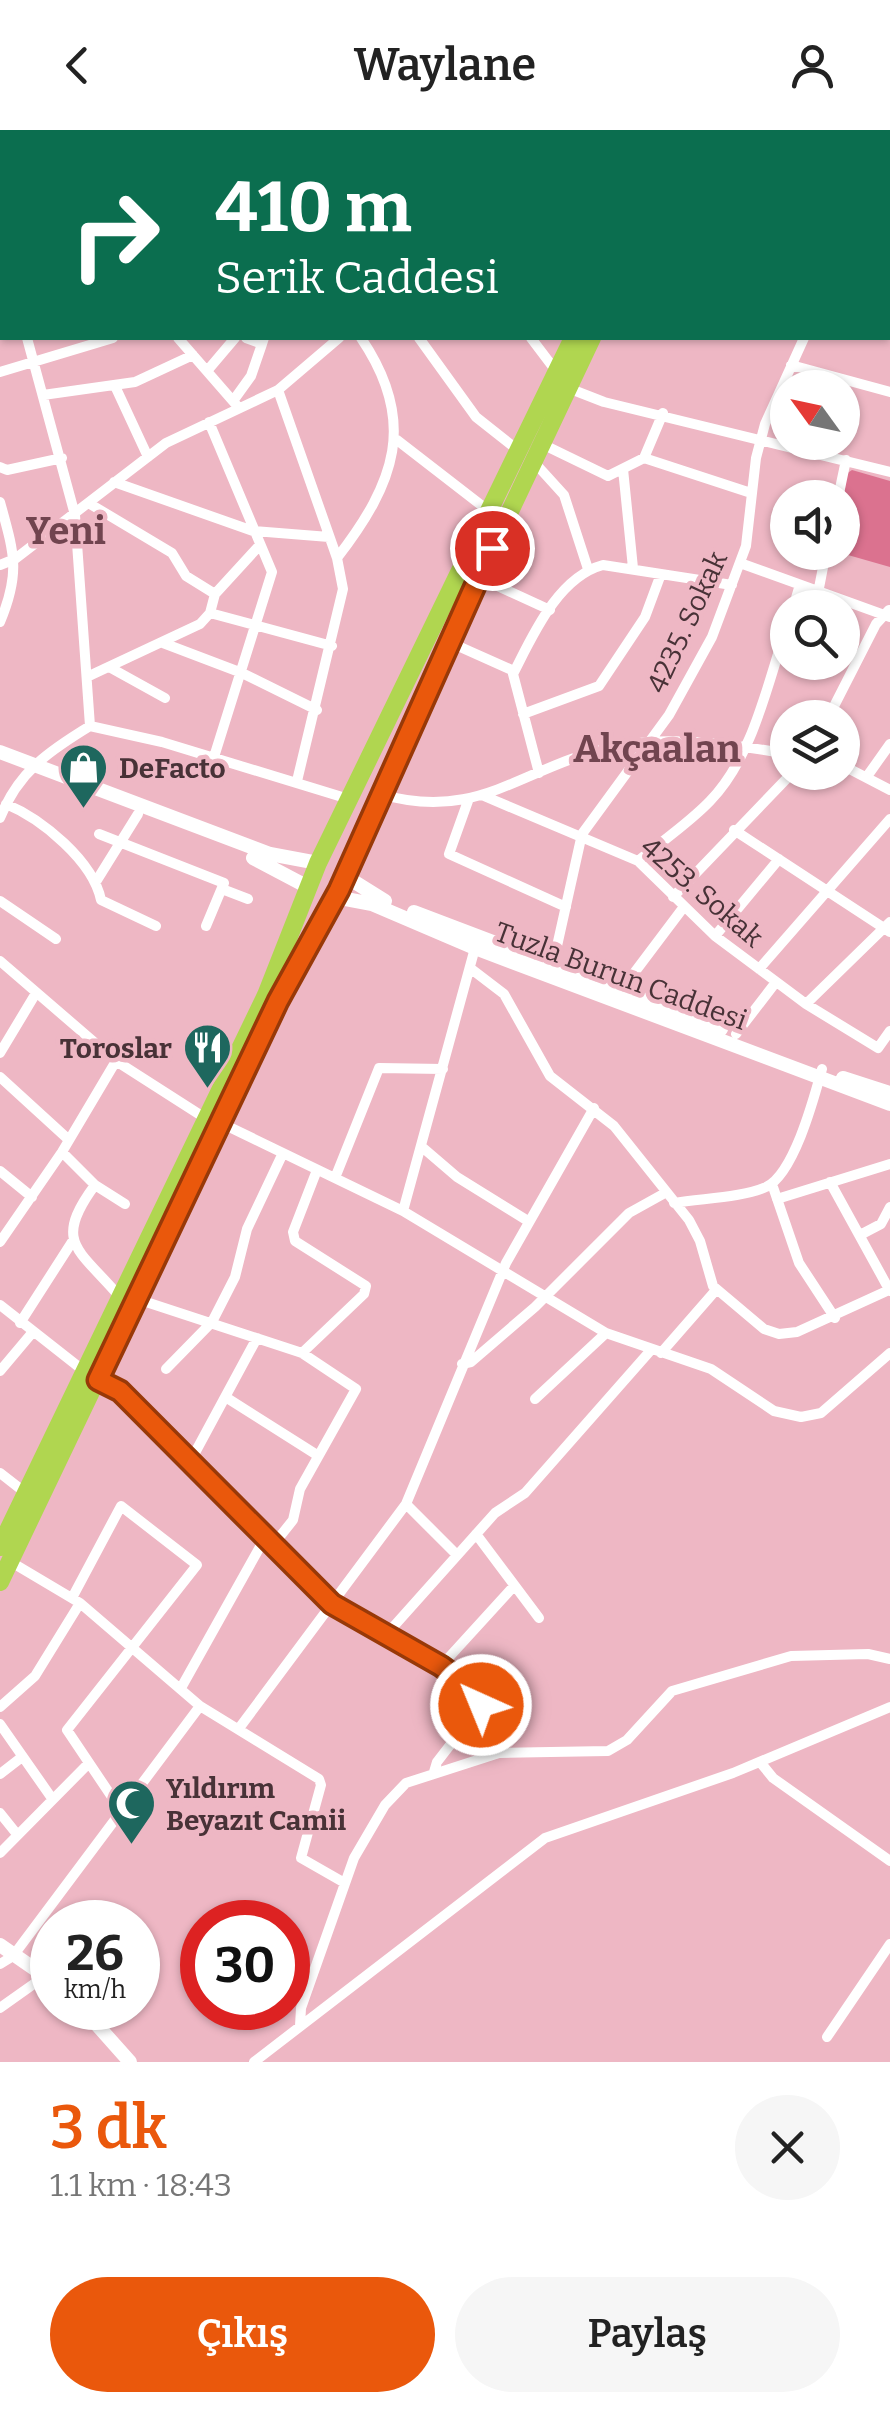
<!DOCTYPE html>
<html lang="tr">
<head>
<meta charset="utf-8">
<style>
	:root { --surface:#fff; --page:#f6f6f6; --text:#222; --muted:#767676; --accent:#ea580c }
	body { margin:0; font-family:Bitter,serif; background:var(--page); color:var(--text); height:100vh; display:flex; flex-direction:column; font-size:38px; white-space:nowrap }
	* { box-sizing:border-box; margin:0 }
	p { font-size:32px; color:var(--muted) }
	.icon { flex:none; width:55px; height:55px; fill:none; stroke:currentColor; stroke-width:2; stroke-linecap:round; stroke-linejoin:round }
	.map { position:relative; height:1932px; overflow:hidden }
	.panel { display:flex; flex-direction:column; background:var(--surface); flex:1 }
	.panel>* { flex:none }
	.guide { position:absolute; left:0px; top:0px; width:890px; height:210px; box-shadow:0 2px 8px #0004; background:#0b6e4f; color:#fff; overflow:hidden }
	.needle { width:65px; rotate:303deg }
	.controls { position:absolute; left:770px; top:240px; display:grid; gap:20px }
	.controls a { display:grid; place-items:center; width:90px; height:90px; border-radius:50%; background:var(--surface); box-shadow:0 2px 8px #0004; font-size:50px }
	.speed { position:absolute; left:30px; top:1770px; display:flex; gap:20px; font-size:50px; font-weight:700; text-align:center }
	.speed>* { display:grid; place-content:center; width:130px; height:130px; border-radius:50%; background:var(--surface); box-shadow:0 2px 8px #0004; line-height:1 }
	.speed small { font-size:25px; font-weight:400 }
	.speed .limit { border:15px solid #d22; background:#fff; color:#111 }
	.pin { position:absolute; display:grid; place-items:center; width:85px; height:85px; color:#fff; margin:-42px; border:5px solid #fff; border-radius:50%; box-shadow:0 2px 10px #0007 }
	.me { position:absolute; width:110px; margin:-55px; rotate:316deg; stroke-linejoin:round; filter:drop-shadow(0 0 8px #0008) }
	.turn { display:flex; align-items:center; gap:35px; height:210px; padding:0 50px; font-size:45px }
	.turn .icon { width:130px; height:130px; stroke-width:2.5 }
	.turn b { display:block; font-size:70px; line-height:85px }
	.round { display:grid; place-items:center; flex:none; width:105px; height:105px; border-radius:52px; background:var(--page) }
	.overview { display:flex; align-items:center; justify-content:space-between; height:170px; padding:0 50px }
	h1 { font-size:60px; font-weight:600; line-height:75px; color:var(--accent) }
	.cta { display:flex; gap:20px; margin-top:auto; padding:20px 50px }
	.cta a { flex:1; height:115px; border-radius:60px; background:var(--accent); color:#fff; font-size:40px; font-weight:600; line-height:115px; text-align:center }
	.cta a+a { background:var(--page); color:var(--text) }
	header { display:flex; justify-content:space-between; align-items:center; height:130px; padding:0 50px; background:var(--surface); font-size:45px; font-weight:600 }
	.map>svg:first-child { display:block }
</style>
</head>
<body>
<header><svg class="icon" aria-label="back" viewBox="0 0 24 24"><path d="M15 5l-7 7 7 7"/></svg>Waylane<svg class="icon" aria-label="person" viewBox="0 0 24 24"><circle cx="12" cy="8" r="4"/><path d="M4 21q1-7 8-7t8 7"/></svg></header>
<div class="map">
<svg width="890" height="1932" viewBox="0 0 890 1932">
	<rect width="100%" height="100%" fill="#eeb7c4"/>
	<!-- green -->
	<path fill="#db728f" d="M852 340 890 351V437L841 423 846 344Z"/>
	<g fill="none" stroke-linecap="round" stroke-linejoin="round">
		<!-- street -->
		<path stroke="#fff" stroke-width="10" d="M100 0 102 2
			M145 0 146 2
			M543 0 546 2
			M634 0 637 2
			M60 2 67 0
			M153 2 155 0
			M427 2 430 0
			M521 2 523 0
			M801 2 802 0
			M874 2 875 0
			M0 103 2 102
			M0 114 2 123
			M178 208 239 278
			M246 208 262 214 264 208
			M419 208 476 287 519 321
			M531 208 556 241
			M791 235 890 262
			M207 241 235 208
			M0 242 113 208
			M115 256 148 327
			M568 258 604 272 890 342
			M278 260 337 428 343 459 297 651
			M43 265 135 252 193 225
			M233 271 251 246 262 214
			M209 292 272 442 214 627
			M397 310 490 382
			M542 314 608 346 644 328 751 363
			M644 328 663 283
			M534 332 564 365 588 439
			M0 337 7 340 62 328
			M623 339 633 438
			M114 352 253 401 329 407
			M838 368 846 330
			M0 372C14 423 21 442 0 492
			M337 428C395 353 418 292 361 208
			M740 433 890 487
			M0 435 15 429 166 313 278 260 339 208
			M478 447 550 480
			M818 463 826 422
			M215 464 259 416
			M793 478 799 458
			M210 483 332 516
			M449 512 514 541
			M163 513 242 543 317 580
			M109 537 165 568
			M89 546 200 494 210 483 215 464 186 446 172 423 90 374
			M523 584 599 556 645 487 661 444
			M828 588 876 494 889 480
			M90 596 162 612 352 670
			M842 635 890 660
			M539 643 513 544C533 505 558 447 603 435L732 455
			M868 645 890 614
			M380 664C480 693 522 636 613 617 669 605 731 614 788 624
			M484 666 638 731 715 806 806 874 878 918 890 901
			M468 671 449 724 566 777
			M6 674C42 689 93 731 101 770L156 796
			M0 688C18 642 49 621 90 596L75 385 27 208
			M734 700 890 802
			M99 704 224 753 206 796
			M638 731C662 711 689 693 710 671 754 626 768 550 788 493
			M97 750 138 684
			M222 759 248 769
			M673 767 793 642
			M0 771 56 809
			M715 806 779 729
			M0 831 116 931 205 988
			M553 834 582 704 669 585 712 507 746 416 756 328 765 294 804 208
			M470 838 504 864 550 946 614 996 689 1090 700 1111 713 1156 764 1199 779 1204 797 1202 889 1160
			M759 839 890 689
			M622 859 683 778
			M806 874 890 792
			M736 904 776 852
			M0 923 36 863
			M0 947 69 1010
			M221 993 403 1081 606 1203 711 1239 774 1281 801 1287 821 1283 890 1223
			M422 1017 457 1047 528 1091
			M62 1022 95 1055 125 1074
			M0 1041 32 1067
			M335 1048 379 938 443 939
			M830 1052 890 1161
			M772 1054 799 1133 835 1188
			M95 1055C52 1113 79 1119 119 1166
			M777 1069 890 1034
			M674 1073C703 1068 740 1068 766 1057 794 1044 814 968 822 939
			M403 1081 475 818
			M860 1105 881 1094 890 1077
			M0 1112 62 1022 116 931
			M137 1169 302 1223 356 1259 300 1359 293 1390 274 1414
			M0 1175 84 1241
			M20 1193 72 1112
			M302 1223 364 1164 366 1156 295 1111 293 1102 317 1040
			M661 1223 716 1160
			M462 1234 471 1232 535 1177 629 1083 665 1063
			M166 1239 212 1192 235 1147 247 1099 283 1023
			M0 1241 32 1203
			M98 1250 120 1261 333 1474 441 1536 479 1564 481 1575 437 1632 434 1642
			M227 1268 317 1325
			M535 1269 606 1203
			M190 1332 257 1208
			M0 1343 27 1364
			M406 1374 457 1425
			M476 1404 539 1488
			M11 1432 80 1473 200 1576 319 1649 321 1655 301 1728 343 1752
			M72 1468 121 1376 197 1435 67 1600 122 1682
			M386 1505 495 1383 525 1363 651 1220
			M441 1536 513 1457
			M181 1558 266 1406
			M0 1577 35 1546 80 1473
			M0 1594 51 1667
			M240 1597 406 1374 506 1133 594 978
			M760 1632 773 1648 890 1731
			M0 1644 22 1627
			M0 1683 16 1703
			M0 1723 88 1634
			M0 1834 13 1826 200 1576
			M0 1878 45 1846
			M300 1896 301 1878 354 1728 385 1675 406 1653 499 1623 608 1621 627 1610 672 1561 791 1526 868 1524 890 1529
			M827 1907 890 1814
			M254 1932 545 1708 733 1643 890 1577"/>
		<!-- secondary -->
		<path stroke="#fff" stroke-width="14" d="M888 69 890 70
			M0 622 270 724 318 733
			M253 728 308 757
			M345 746 385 771
			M335 767 372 774 475 818 890 974
			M414 782 721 899
			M843 948 890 963
			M0 1815 52 1851
			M82 1878 130 1932"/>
		<!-- highway -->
		<path stroke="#b0d650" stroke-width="18" d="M673 2 674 0
			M691 2 692 0
			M0 1417 266 865 318 733 573 208
			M0 1452 278 871 339 760 432 546 592 208"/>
	</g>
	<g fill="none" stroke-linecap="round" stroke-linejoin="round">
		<defs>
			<path id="route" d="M481 1575 479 1564 441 1536 332 1474 120 1261 98 1250 278 871 339 760 492 418"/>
		</defs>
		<!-- route casing -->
		<use href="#route" stroke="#983908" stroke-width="25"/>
		<!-- route -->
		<use href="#route" stroke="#ea580c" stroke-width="18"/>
	</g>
	<!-- icons -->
	<defs>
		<symbol id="shop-pin" viewBox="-11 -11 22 30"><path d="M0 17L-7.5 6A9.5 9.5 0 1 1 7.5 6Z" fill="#1e675e" stroke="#eeb7c4"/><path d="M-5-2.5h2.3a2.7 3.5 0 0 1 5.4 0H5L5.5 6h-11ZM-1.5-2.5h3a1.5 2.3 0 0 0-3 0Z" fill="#fff"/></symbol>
		<symbol id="restaurant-pin" viewBox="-11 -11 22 30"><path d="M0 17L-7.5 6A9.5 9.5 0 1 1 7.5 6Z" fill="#1e675e" stroke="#eeb7c4"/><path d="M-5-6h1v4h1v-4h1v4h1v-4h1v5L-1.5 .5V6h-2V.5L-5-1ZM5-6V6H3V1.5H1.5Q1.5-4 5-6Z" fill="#fff"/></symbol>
		<symbol id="mosque-pin" viewBox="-11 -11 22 30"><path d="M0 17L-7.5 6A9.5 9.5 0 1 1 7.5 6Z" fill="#1e675e" stroke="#eeb7c4"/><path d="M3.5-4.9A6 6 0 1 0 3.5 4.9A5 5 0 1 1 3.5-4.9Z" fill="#fff"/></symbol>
	</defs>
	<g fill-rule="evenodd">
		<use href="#shop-pin" x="56" y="610" width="55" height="75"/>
		<use href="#restaurant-pin" x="180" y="890" width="55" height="75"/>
		<use href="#mosque-pin" x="104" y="1646" width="55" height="75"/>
	</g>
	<g text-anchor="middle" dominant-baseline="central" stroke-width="9" stroke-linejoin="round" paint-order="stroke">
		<!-- street labels -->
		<g font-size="28" fill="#483237" stroke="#eeb7c4">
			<text transform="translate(687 492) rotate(-65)">4235. Sokak</text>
			<text transform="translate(702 762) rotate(41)">4253. Sokak</text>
			<text transform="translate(621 846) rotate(20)">Tuzla Burun Caddesi</text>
		</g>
		<!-- poi labels -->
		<g font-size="28" font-weight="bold" fill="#483237" stroke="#eeb7c4" text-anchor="start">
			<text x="119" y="638">DeFacto</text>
			<text x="172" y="918" text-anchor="end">Toroslar</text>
			<text x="166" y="1658">Yıldırım<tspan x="166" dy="32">Beyazıt Camii</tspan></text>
		</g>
		<!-- district labels -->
		<g font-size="38" font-weight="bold" fill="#71444f" stroke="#eeb7c4">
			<text x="66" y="401">Yeni</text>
			<text x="657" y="619">Akçaalan</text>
		</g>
	</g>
</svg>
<div class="controls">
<a><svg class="needle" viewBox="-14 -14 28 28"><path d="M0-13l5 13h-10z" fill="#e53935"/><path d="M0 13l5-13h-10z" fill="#767676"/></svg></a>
<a><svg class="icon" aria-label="sound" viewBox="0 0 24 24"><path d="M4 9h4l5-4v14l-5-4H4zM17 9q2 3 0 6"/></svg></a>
<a><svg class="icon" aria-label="search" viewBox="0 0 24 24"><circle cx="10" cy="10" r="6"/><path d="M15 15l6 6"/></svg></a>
<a><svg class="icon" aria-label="layers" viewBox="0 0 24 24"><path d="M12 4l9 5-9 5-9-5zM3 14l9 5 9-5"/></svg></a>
</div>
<div class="speed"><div>26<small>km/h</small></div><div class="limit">30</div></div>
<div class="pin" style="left:492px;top:418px;background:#d93025"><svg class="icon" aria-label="arrive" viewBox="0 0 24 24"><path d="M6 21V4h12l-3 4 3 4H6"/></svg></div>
<svg class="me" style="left:481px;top:1575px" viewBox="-20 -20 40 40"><circle r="17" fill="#ea580c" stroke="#fff" stroke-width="3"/><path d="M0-11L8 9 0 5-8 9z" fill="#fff"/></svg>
<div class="guide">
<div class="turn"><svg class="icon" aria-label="right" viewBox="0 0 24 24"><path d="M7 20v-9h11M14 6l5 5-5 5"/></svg><div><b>410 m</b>Serik Caddesi</div></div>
</div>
</div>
<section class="panel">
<div class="overview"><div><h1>3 dk</h1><p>1.1 km · 18:43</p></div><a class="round"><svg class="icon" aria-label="close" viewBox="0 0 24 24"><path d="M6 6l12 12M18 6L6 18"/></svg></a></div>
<div class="cta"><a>Çıkış</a><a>Paylaş</a></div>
</section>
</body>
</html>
